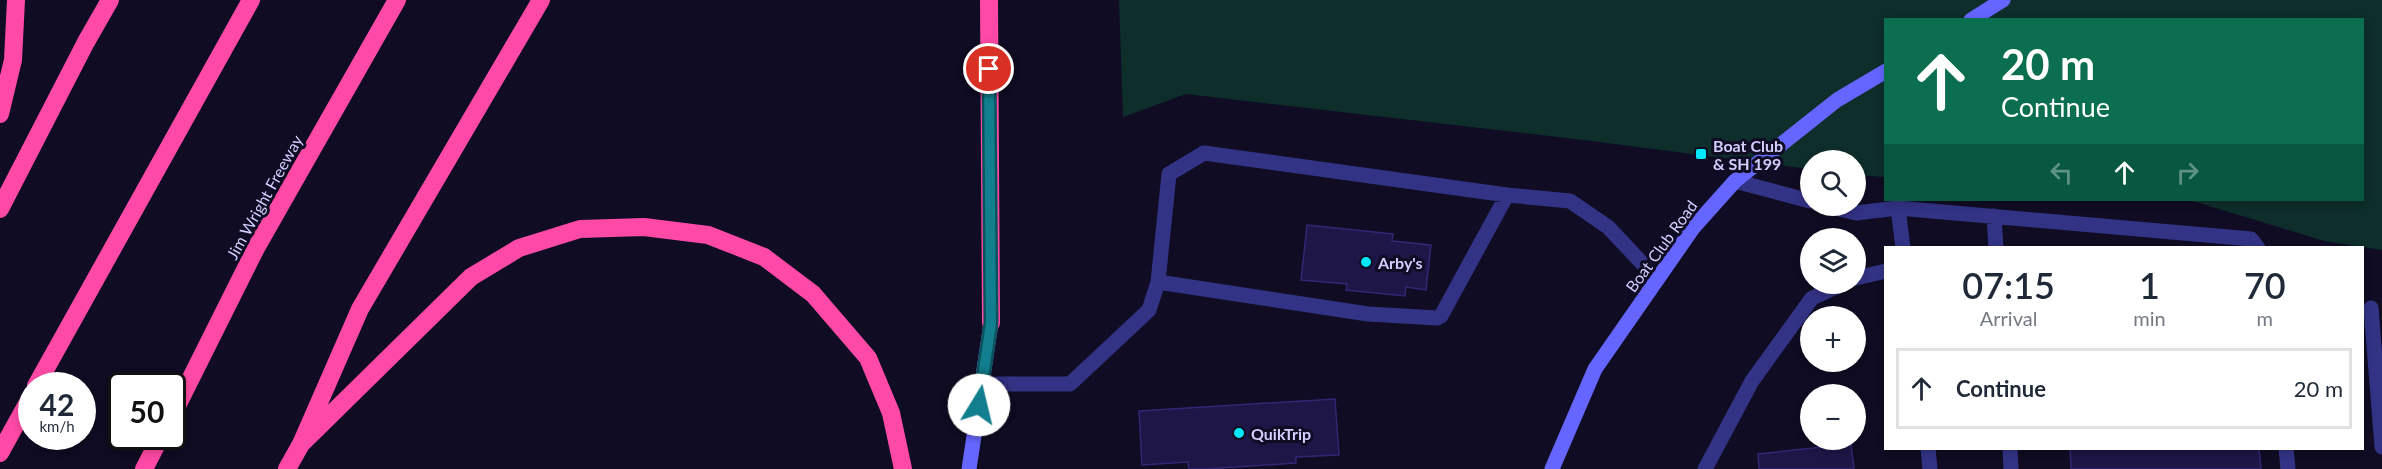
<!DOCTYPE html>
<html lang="en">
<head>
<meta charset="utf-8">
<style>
	:root { --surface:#fff; --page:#f6f6f7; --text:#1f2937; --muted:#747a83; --line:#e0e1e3 }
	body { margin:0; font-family:Lato,sans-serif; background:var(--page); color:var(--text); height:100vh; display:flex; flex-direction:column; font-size:22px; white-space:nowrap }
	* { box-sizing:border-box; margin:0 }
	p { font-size:20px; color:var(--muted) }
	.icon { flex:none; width:33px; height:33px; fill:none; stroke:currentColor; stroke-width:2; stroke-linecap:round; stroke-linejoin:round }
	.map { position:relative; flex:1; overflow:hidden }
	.details { position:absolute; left:1884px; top:246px; width:480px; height:204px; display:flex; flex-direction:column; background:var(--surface); border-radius:0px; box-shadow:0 3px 9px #0003 }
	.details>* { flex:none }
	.guide { position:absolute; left:1884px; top:18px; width:480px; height:183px; border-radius:0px; box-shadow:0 3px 9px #0003; background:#0b6e4f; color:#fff; overflow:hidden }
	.tools { position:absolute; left:1800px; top:150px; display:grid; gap:12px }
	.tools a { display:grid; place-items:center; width:66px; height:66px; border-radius:50%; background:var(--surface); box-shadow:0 3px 9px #0003; font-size:30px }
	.speed { position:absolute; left:18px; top:372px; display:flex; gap:12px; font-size:30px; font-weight:700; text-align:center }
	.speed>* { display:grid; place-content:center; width:78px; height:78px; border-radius:50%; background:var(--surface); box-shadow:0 3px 9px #0003; line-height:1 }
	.speed small { font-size:15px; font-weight:400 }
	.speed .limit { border:3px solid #111; border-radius:9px; background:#fff; color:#111 }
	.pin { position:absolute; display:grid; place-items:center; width:51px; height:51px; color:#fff; margin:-26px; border:3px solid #fff; border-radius:50%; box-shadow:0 2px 6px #0007 }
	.me { position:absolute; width:66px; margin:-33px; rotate:9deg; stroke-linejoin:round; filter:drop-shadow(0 0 4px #0008) }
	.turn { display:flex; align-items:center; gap:21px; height:126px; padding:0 18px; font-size:27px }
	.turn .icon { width:78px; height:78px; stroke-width:2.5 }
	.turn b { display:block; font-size:42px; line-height:51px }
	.lanes { display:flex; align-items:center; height:57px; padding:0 18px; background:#0003; justify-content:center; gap:30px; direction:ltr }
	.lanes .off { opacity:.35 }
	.eta { display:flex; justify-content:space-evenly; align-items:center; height:102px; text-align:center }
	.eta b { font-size:36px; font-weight:600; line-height:42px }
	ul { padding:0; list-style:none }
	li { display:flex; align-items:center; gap:18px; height:81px; margin:0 12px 9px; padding:0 6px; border:3px solid var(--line); border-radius:0px }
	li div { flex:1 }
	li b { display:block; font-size:22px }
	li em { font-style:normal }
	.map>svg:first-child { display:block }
</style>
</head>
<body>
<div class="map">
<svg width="2382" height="469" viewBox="0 0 2382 469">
	<rect width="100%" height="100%" fill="#0f0c23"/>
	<!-- green -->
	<path fill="#0e2e2b" d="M1119 0H2382V250L2324 241 2190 200H2362V20H1886L1885 177 1856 175V160H1810V169L1576 139 1186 94 1123 117Z"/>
	<!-- building -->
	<path fill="#1e1646" stroke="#332674" stroke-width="1.5" d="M1307 225 1393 234 1392 241 1431 245 1426 290 1406 287 1405 296 1346 290 1347 284 1301 280Z
		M1335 399 1339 455 1296 457V463L1207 469H1189L1188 462 1142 465 1139 411Z
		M1851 444 1854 469H1759L1758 454Z
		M2070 448H2259L2261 469H2071Z"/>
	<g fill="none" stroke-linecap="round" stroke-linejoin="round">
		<!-- lane -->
		<path stroke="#333386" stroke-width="15" d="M1735 181 1810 201
			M1827 206 1856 213 1898 208 1903 248
			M1898 208 2251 239 2258 248
			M1994 216 1996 248
			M1856 278 1886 271
			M1158 282 1368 314 1437 318 1441 316 1507 195
			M2371 308 2382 447
			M982 384H1070L1149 310 1158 282 1169 174 1204 153 1507 195 1570 201 1608 227 1657 279
			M1928 448 1930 469
			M2010 448 2011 469
			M2286 448 2288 469
			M1705 469 1752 381 1812 298 1843 284"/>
		<!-- secondary -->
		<path stroke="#6566ff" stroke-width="15" d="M1971 20 2003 0
			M969 469 991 323
			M1552 469 1595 369 1693 228 1735 181 1837 100 1886 71"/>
		<!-- highway -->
		<path stroke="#ff49a6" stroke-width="18" d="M989 0 991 323
			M0 114 13 60 16 0
			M0 209 86 42 110 0
			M36 386 251 0
			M172 416 256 248 397 0
			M301 444 471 277 519 248 580 229 644 227 708 235 764 257 813 294 868 358 891 413 903 469
			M0 453 32 395
			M144 469 161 436
			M287 469 301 444 360 309 541 0"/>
	</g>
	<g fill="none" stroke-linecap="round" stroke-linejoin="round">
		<defs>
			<path id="route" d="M979 405 991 323 989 69"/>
		</defs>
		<!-- route casing -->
		<use href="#route" stroke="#0b535c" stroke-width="15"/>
		<!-- route -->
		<use href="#route" stroke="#117f8e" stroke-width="10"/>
	</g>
	<!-- markers -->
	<g fill="#00e8f9" stroke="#0f0c23" stroke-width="2">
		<rect x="1695" y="148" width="12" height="12" rx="3"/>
		<circle cx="1366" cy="262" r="6"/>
		<circle cx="1239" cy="433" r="6"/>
	</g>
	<g text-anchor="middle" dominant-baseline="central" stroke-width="6" stroke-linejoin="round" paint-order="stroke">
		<!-- poi labels -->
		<g font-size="16" font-weight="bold" fill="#d2ceff" stroke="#0f0c23" text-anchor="start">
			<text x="1713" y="145">Boat Club<tspan x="1713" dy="18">&amp; SH 199</tspan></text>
			<text x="1378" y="262">Arby's</text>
			<text x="1251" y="433">QuikTrip</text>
		</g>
		<!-- street labels -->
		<g font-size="16" fill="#d2ceff" stroke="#0f0c23">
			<text transform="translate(264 197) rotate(-61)">Jim Wright Freeway</text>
			<text transform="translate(1661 246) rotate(-54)">Boat Club Road</text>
		</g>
	</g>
</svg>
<div class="tools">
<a><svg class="icon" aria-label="search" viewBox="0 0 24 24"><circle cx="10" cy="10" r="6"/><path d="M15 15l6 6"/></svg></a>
<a><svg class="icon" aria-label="layers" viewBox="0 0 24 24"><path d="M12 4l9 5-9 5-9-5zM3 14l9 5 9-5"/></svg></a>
<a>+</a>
<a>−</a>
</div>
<div class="speed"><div>42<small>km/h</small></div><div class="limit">50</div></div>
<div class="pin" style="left:989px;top:69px;background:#d93025"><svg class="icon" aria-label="arrive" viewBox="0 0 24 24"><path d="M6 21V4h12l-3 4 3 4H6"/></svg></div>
<svg class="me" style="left:979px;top:405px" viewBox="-20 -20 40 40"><circle r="19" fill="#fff"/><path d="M0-13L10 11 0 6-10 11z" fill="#117f8e"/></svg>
<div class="guide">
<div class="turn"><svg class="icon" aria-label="ahead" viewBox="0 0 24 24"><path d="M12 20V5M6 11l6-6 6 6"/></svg><div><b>20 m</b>Continue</div></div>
<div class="lanes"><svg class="icon off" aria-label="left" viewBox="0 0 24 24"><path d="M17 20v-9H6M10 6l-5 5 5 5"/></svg><svg class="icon" aria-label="ahead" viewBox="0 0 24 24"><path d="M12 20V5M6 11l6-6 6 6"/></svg><svg class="icon off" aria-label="right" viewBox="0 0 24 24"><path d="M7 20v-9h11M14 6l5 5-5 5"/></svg></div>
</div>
<section class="details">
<div class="eta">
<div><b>07:15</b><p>Arrival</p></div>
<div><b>1</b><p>min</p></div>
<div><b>70</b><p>m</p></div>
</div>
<ul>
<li><svg class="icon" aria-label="ahead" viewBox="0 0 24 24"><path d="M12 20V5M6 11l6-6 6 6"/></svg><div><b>Continue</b></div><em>20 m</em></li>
</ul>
</section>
</div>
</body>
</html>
